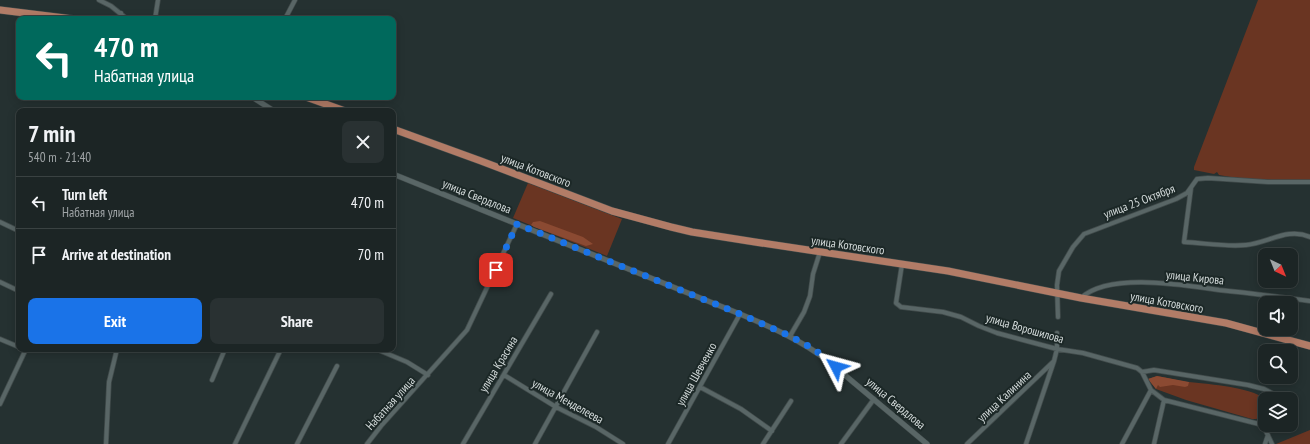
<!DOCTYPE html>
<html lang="en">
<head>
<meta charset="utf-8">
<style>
	:root { --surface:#1c2525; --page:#293132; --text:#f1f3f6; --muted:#a0a5a7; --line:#3a4242; --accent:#1a73e8 }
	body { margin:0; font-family:"PT Sans Narrow",sans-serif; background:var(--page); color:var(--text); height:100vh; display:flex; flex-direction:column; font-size:15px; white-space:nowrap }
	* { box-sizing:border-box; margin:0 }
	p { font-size:13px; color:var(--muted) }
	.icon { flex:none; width:22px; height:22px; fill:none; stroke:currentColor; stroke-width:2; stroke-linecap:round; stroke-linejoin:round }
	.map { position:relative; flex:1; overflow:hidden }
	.drawer { position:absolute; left:16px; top:108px; width:380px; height:244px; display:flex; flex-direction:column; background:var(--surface); border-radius:8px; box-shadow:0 2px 10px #0003,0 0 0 1px var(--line) }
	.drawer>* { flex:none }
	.guide { position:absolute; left:16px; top:16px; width:380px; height:84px; border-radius:8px; box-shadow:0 2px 10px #0003,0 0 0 1px var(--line); background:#00695c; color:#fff; overflow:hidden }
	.needle { width:26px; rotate:137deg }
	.buttons { position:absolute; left:1258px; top:248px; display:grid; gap:8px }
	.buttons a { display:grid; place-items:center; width:40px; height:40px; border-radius:8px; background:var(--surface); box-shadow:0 2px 10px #0003,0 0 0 1px var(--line); font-size:20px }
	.pin { position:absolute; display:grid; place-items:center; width:34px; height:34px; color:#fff; margin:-17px; border-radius:8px; box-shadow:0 2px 6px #0006 }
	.me { position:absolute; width:44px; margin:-22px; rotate:309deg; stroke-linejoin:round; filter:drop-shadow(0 0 3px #0008) }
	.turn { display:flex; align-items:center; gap:14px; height:84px; padding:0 12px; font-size:18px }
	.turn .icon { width:52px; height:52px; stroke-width:2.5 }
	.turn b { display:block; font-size:28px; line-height:34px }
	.round { display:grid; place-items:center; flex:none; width:42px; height:42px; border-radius:8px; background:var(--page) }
	.summary { display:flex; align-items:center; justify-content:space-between; height:68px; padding:0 12px }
	h1 { font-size:24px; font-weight:600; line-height:30px }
	.primary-button { display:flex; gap:8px; margin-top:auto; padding:8px 12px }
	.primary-button a { flex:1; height:46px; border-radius:8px; background:var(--accent); color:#fff; font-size:16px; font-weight:600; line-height:46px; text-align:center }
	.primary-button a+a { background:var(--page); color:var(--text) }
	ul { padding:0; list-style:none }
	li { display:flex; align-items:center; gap:12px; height:52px; padding:0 12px; border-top:1px solid var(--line) }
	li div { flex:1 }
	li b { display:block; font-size:15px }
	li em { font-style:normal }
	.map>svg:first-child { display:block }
</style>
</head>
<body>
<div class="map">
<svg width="1310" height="444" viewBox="0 0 1310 444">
	<rect width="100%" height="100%" fill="#253131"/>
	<!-- green -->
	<path fill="#6a3522" d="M1258 0H1310V180C1279 180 1249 181 1219 175L1217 172 1214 174 1194 170V167Z
		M528 183 622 219 607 256 513 218Z
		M1157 376 1187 382H1189C1215 385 1244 386 1267 399H1265V415C1261 419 1257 419 1252 419L1186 400 1156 389 1148 379Z
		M1310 430V444H1276Z"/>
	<!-- forest -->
	<path fill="#8b4a32" d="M540 221 583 237 593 244 586 246 534 227 531 225 533 222Z
		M1157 376 1189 382 1188 386 1185 387 1173 385 1160 387 1158 385 1156 389 1148 379Z"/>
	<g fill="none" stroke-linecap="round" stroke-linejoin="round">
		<defs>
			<path id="minor" d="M99 0 111 6 127 19
				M119 19 121 13
				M155 19 158 0
				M285 19 295 0
				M1191 188 1184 242C1204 243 1226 247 1246 245 1268 243 1288 227 1310 237
				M0 222 19 231
				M902 264 896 303 901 307 943 312 961 317 979 326 997 333 1057 349 1083 353 1137 368 1142 372 1151 390 1164 400 1263 425 1265 418
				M0 282 19 291
				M1081 298C1109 272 1183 285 1219 290 1249 293 1280 297 1310 301
				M1058 317 1057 285 1059 271 1073 247 1084 234 1176 199 1187 193 1197 179 1208 178 1268 182H1310
				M790 336 804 312 810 296 813 274 820 252
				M0 339 19 347
				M376 349 407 362 428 375
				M1142 372 1154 370 1248 385 1264 389 1281 398 1280 399
				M504 375 556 407 596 427 623 444
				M212 380 225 349
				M700 387 741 409 772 431
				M0 404 26 349
				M1263 425 1272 444
				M106 444 109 382 117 349
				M235 444 281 349
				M297 444 337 366
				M367 444 381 426 467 330 517 224
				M463 444 551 294
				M535 444 597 332
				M668 444 740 314
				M763 444 791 401
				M841 444 874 399
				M967 444 1054 361
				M1026 444 1054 361 1057 349V333
				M1122 444 1151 390
				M1154 444 1164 400
				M1265 444 1268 435"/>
			<path id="tertiary" d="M252 97 274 111
				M393 174 740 314C771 327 801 340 828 361L927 444"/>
			<path id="trunk" d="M0 10 73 19
				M306 97 345 111
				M393 129 481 161 612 211 671 227 692 232 755 242 948 271 1081 298 1226 323 1310 346"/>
		</defs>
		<!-- minor casing -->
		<use href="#minor" stroke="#424c4c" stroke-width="5.5"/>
		<!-- tertiary casing -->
		<use href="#tertiary" stroke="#424c4c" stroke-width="6"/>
		<!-- trunk casing -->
		<use href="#trunk" stroke="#424c4c" stroke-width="8"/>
		<!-- minor -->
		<use href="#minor" stroke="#596666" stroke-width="4"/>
		<!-- tertiary -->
		<use href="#tertiary" stroke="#596666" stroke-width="5"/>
		<!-- trunk -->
		<use href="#trunk" stroke="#b27c67" stroke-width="7"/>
	</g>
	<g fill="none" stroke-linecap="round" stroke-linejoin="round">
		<!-- route -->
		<path stroke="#1a73e8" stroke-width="7" stroke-dasharray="0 12.6" d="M496 270 517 224 740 314 790 336 814 349 836 367"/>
	</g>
	<g text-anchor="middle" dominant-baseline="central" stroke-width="4" stroke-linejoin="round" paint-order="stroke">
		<!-- street labels -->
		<g font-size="12" fill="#d5dcdc" stroke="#1c2827">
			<text transform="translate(536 170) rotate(21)">улица Котовского</text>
			<text transform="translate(477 196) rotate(22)">улица Свердлова</text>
			<text transform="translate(1139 201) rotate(-21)">улица 25 Октября</text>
			<text transform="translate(848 245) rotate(8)">улица Котовского</text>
			<text transform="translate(1195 277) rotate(6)">улица Кирова</text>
			<text transform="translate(1167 302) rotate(10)">улица Котовского</text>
			<text transform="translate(1025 328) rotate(16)">улица Ворошилова</text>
			<text transform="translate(498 364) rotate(-59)">улица Красина</text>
			<text transform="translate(696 374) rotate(-61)">улица Шевченко</text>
			<text transform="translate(1004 396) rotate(-43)">улица Калинина</text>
			<text transform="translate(568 401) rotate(29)">улица Менделеева</text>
			<text transform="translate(390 403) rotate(-48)">Набатная улица</text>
			<text transform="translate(896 403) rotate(40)">улица Свердлова</text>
		</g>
	</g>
</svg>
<div class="buttons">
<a><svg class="needle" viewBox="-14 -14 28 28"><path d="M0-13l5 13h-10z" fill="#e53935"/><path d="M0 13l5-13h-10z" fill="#a0a5a7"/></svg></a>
<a><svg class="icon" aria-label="sound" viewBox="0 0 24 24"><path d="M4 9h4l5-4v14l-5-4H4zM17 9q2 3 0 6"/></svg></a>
<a><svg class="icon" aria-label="search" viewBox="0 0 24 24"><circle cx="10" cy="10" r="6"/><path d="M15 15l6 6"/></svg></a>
<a><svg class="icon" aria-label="layers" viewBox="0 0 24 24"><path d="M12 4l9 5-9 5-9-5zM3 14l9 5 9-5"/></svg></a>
</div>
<div class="pin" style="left:496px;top:270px;background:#d93025"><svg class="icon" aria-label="arrive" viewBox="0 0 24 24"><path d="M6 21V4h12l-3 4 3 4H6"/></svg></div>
<svg class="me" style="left:836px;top:367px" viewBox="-20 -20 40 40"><path d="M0-17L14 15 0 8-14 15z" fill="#1a73e8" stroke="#fff" stroke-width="4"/></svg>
<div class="guide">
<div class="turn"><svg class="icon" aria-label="left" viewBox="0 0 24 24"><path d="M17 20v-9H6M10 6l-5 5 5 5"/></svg><div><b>470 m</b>Набатная улица</div></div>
</div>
<section class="drawer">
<div class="summary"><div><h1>7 min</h1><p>540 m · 21:40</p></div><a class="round"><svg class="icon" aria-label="close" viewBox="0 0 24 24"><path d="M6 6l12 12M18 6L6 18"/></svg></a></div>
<ul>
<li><svg class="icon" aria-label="left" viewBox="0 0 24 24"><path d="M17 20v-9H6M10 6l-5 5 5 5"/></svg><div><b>Turn left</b><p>Набатная улица</p></div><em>470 m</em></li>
<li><svg class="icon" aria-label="arrive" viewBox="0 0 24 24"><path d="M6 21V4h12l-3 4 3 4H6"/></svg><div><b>Arrive at destination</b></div><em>70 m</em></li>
</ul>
<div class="primary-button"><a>Exit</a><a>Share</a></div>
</section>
</div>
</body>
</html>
